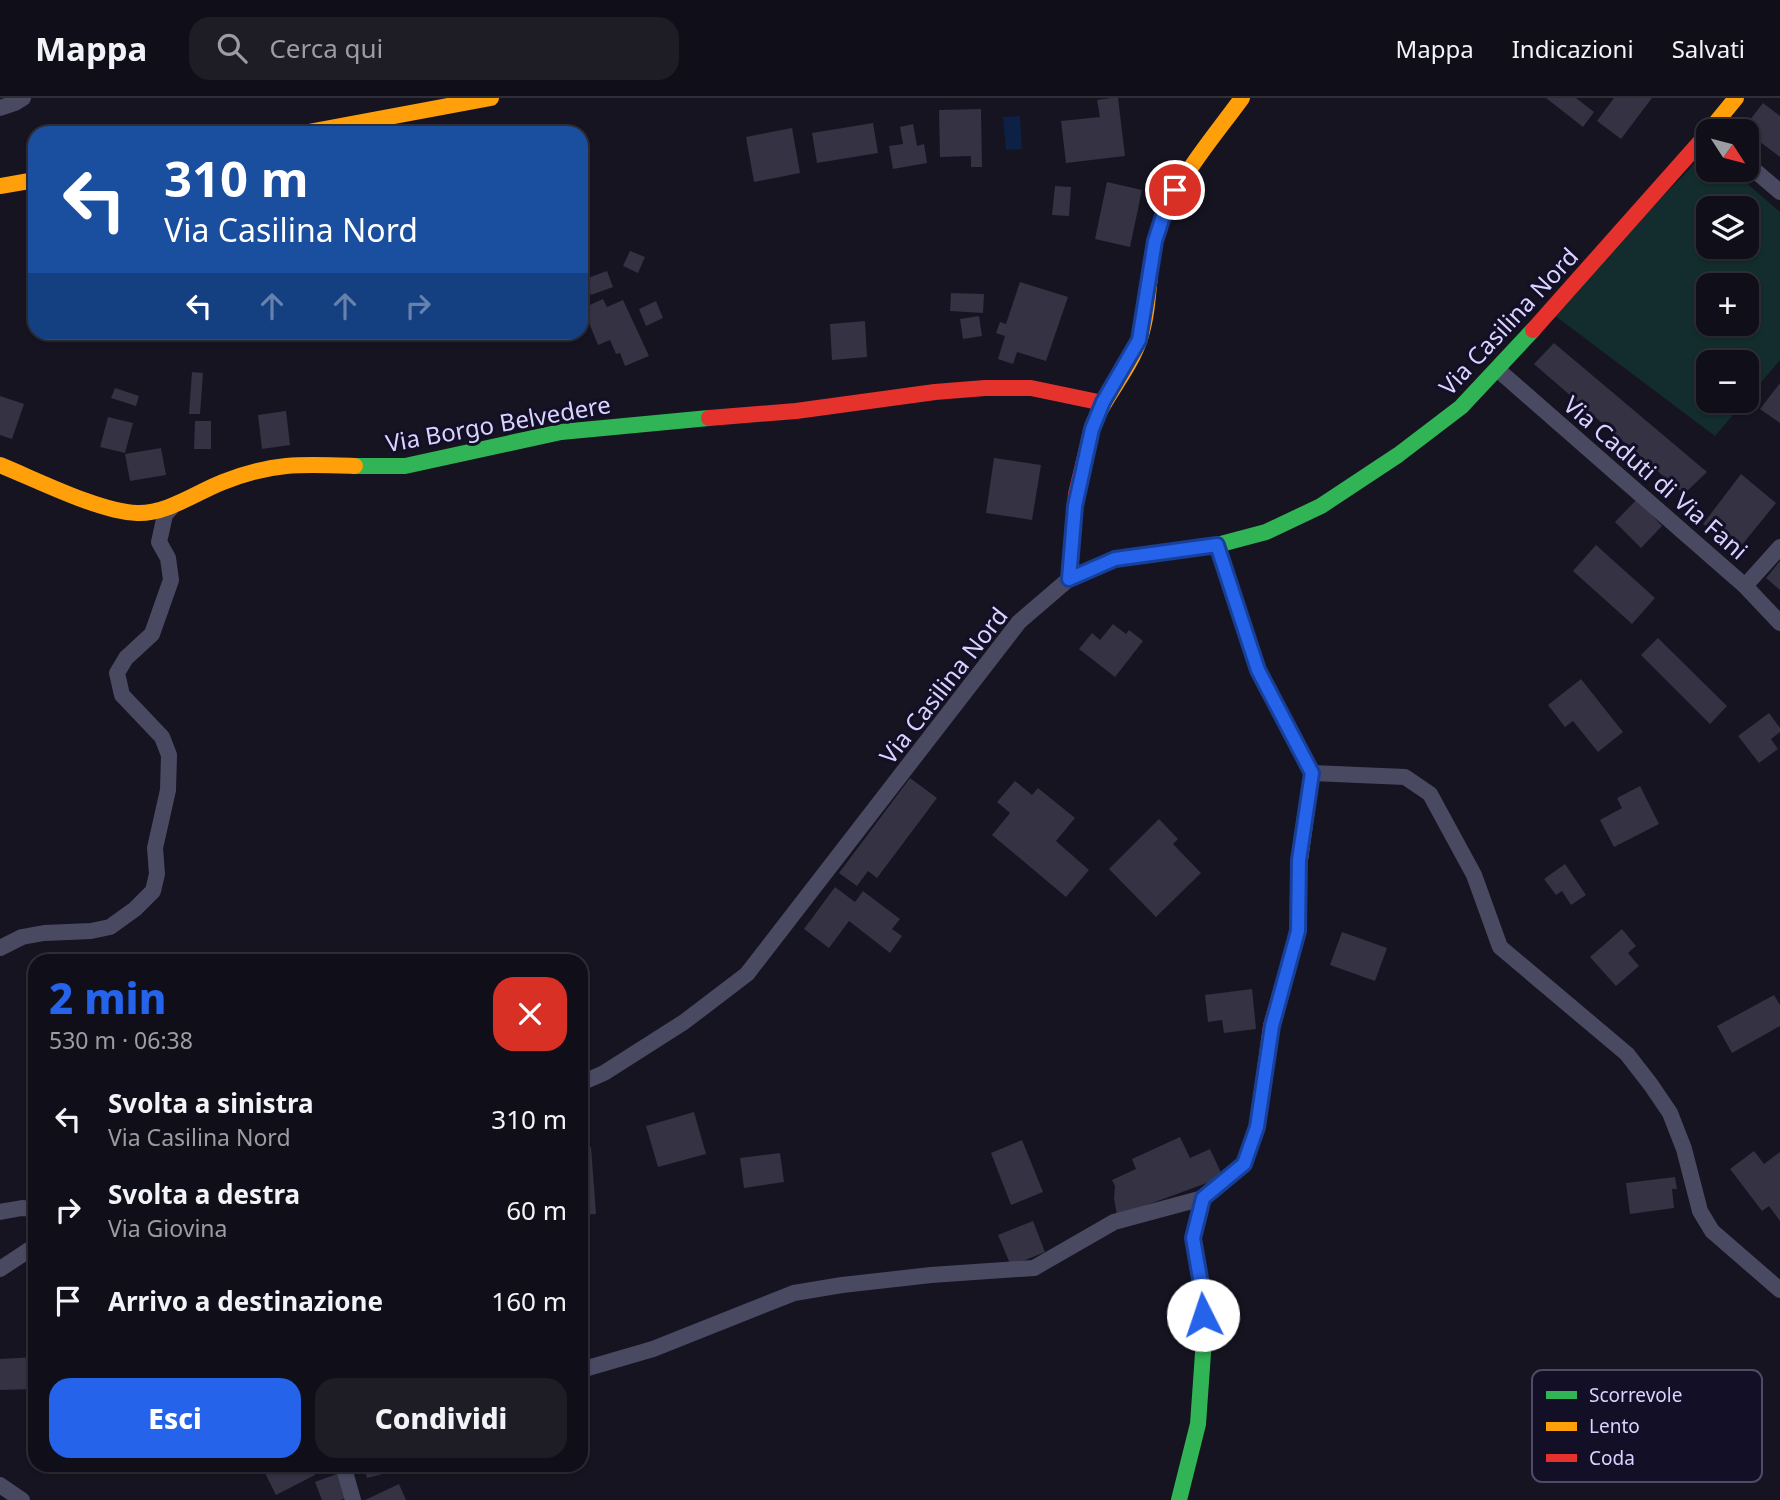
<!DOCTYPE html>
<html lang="it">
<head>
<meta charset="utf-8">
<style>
	:root { --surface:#100f19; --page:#1e1d26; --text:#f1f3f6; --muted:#9c9ca2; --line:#302f38; --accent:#2563eb }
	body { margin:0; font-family:"Noto Sans",sans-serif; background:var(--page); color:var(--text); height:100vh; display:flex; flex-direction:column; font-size:26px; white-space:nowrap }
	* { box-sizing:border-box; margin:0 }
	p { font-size:23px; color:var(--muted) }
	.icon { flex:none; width:38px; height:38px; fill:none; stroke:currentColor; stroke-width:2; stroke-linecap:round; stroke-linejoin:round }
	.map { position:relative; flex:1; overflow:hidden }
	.details { position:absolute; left:28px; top:856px; width:560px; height:518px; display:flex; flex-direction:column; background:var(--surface); border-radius:21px; box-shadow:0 2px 5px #0004,0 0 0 2px var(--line) }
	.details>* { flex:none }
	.guide { position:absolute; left:28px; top:28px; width:560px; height:214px; border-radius:21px; box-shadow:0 2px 5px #0004,0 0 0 2px var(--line); background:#1a4fa0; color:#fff; overflow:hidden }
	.needle { width:46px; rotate:126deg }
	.tools { position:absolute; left:1696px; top:21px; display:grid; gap:14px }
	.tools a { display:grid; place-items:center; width:63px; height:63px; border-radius:14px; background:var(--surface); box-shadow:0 2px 5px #0004,0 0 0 2px var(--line); font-size:35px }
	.pin { position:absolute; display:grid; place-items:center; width:60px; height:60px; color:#fff; margin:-30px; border:4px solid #fff; border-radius:50%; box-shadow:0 2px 7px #0007 }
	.me { position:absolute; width:77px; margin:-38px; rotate:356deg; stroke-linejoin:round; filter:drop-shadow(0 0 5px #0008) }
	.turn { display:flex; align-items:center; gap:24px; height:147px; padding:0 21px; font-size:32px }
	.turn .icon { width:91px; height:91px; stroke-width:2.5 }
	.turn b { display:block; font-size:49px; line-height:60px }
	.lanes { display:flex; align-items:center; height:66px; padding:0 21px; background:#0003; justify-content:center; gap:35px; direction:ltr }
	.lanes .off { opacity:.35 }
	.round { display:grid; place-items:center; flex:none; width:74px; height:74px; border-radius:21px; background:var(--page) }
	.overview { display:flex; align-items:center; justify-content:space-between; height:119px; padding:0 21px }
	h1 { font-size:42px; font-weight:800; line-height:52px; color:var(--accent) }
	.action { display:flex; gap:14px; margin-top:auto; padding:14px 21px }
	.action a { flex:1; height:80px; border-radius:21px; background:var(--accent); color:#fff; font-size:28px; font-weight:800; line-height:80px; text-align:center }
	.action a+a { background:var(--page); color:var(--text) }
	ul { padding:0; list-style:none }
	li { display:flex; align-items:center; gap:21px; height:91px; padding:0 21px }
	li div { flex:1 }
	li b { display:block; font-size:26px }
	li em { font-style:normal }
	header { display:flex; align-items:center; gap:42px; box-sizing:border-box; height:98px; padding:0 35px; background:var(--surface); border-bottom:2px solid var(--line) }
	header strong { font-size:33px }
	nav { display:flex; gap:38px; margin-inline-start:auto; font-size:24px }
	.search { width:490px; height:63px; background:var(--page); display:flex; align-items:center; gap:18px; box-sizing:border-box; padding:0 24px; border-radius:21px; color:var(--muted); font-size:26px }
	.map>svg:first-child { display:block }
</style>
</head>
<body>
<header>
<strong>Mappa</strong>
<div class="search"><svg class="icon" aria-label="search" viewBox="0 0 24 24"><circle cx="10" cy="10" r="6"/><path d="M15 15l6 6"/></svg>Cerca qui</div>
<nav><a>Mappa</a><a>Indicazioni</a><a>Salvati</a></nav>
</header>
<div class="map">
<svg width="1780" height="1402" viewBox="0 0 1780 1402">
	<rect width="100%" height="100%" fill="#161421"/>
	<!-- green -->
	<path fill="#132c2d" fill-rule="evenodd" d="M1708 52V72H1731L1780 114V262L1747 301 1746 264H1708V303H1745L1715 338 1550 214ZM1708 110H1746V149H1708ZM1708 187H1746V226H1708Z"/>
	<!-- water -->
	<path fill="#0d2144" d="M1020 18 1022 51 1006 52 1003 19Z"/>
	<!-- building -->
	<path fill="#343243" d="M1111 0H1118L1125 58 1066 65 1061 23 1100 19 1097 2Z
		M1546 0H1576L1594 14 1583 29Z
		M1614 0H1652L1621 41 1597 23Z
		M1763 5 1780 18V59L1743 31Z
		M981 11 982 69H971V58L940 59 939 12Z
		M873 25 878 55 817 65 812 35Z
		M913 26 917 48 924 46 927 65 893 71 889 48 903 46 900 29Z
		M792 30 800 75 754 84 746 39Z
		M1107 84 1142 92 1130 149 1095 141Z
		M1055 88 1071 89 1069 118 1052 117Z
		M630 153 645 159 638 175 623 168Z
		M607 173 613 189 591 197 585 181Z
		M1020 184 1068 199 1046 263 1017 254 1013 266 998 261 1005 238 996 235 1000 224 1006 226Z
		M951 195 984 196 983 215 950 213Z
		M603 201 607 209 623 202 649 258 625 268 620 255 616 256 610 242 598 247 583 210Z
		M656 203 663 220 646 228 639 211Z
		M979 218 982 238 963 241 960 221Z
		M865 223 867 259 832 262 830 226Z
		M1554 245 1707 374 1684 396 1534 266Z
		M192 274 203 275 200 316H189Z
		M1780 285V325L1760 311Z
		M115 290 139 298 136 308 111 300Z
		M0 298 24 306 12 341 0 337Z
		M286 313 290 347 262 351 258 317Z
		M108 319 133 325 125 355 100 349Z
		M195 323H211V351H194Z
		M161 350 166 377 130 383 125 356Z
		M994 360 1041 367 1032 422 986 415Z
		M1741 376 1776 405 1737 453 1703 426Z
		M1639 399 1655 414 1652 417 1662 428 1641 450 1615 424Z
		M1596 447 1655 500 1632 526 1573 473Z
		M1780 463V492L1766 480Z
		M1113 526 1126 536 1129 532 1143 543 1115 579 1079 551 1092 535 1100 542Z
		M1658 540 1727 608 1710 626 1641 557Z
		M1581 581 1623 634 1598 654 1573 623 1565 629 1548 607Z
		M1769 615 1780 630V634L1771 641 1778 651 1759 665 1738 638Z
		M910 680 937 700 877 780 868 773 857 788 839 775Z
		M1015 683 1032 697 1038 690 1075 720 1056 743 1089 772 1066 799 992 737 1010 715 997 704Z
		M1640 688 1659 726 1614 749 1600 722 1622 710 1617 700Z
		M1159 721 1178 741 1173 746 1201 775 1156 819 1109 771Z
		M1565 766 1586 797 1571 807 1562 793 1556 797 1544 781Z
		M835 789 855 804 863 793 900 821 892 831 902 838 890 855 849 823 829 850 804 831Z
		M1622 831 1636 848 1628 855 1639 868 1616 888 1590 859Z
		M1342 834 1387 850 1375 883 1330 867Z
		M1252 891 1256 931 1224 935 1222 922 1208 924 1205 897Z
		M1774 897 1780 907V928L1732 955 1717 928Z
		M694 1014 706 1056 658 1069 646 1028Z
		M1180 1039 1190 1060 1210 1051 1223 1079 1117 1118 1114 1100 1115 1088 1112 1082 1136 1071 1132 1061Z
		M1022 1042 1043 1094 1011 1107 991 1055Z
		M581 1049H591L596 1116 581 1117Z
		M1754 1053 1764 1066 1780 1054V1123L1769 1108 1762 1113 1730 1071Z
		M780 1055 784 1084 744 1090 740 1060Z
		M1675 1079 1677 1091H1672L1674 1110 1630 1116 1626 1085Z
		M1033 1123 1045 1154 1011 1168 998 1137Z
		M35 1259V1291L0 1292V1261Z
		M261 1367H310L315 1377 276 1397Z
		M349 1367H415V1368L367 1380 365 1373 352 1377Z
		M339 1375 348 1399 341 1402H322L315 1384Z
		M399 1386 406 1402H365Z"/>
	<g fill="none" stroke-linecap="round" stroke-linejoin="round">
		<!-- street -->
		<path stroke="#4a4962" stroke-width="16" d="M0 10 15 5 23 0
			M1746 65 1780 94
			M1498 272 1745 488 1780 525
			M1745 488 1780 449
			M1312 675 1405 679 1430 696 1474 777 1500 849 1627 956 1651 987 1670 1015 1684 1051 1700 1113 1712 1133 1780 1192
			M0 850 22 839 44 835 91 833 110 829 135 811 153 793 157 776 155 750 168 692 169 657 162 639 122 597 117 575 126 560 152 536 171 482 168 460 159 444 165 417 173 408
			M581 985 604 975 684 924 747 876 1019 524 1069 481
			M0 1114 22 1110 35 1111
			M0 1171 35 1148
			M581 1272 653 1251 794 1195 842 1187 931 1177 1034 1170 1114 1124 1203 1100
			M343 1367 353 1402
			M0 1387 22 1402"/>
		<!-- fast -->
		<path stroke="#30b455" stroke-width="16" d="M355 368H405L561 334 709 320
			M1182 452 1217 447 1266 434 1321 408 1398 357 1461 309 1533 232
			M1179 1402 1198 1326 1203 1255V1198L1193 1141 1194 1136"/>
		<!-- slow -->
		<path stroke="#ff9f0a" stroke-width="16" d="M1709 33 1736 0
			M303 35 491 0
			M0 88 35 82
			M1092 329C1105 297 1130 272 1140 240 1151 207 1147 172 1156 140 1171 87 1210 44 1242 0
			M0 367C37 382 100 414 137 415 167 416 197 394 223 384 272 364 304 366 355 368
			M1217 447 1258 572 1312 675 1299 768"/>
		<!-- jam -->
		<path stroke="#e5322d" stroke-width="16" d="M1533 232 1708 35
			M709 320 796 313 935 294 985 290H1031L1103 305
			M1092 329 1076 396 1069 481 1115 461 1182 452
			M1194 1136 1203 1100 1244 1066 1257 1029 1271 928 1298 833 1299 768"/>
	</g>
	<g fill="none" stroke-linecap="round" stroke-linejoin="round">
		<defs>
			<path id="route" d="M1175 92 1163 118 1155 143 1139 242 1103 304 1092 331 1075 408 1069 481 1115 461 1217 447 1258 572 1312 675 1299 762 1298 833 1272 928 1257 1029 1244 1066 1203 1100 1193 1140 1203 1198V1217"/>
		</defs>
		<!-- route casing -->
		<use href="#route" stroke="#184099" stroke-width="18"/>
		<!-- route -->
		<use href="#route" stroke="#2563eb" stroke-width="12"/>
	</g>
	<g text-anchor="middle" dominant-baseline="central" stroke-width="6" stroke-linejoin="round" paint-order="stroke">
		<!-- street labels -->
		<g font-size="24" fill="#d9d4ff" stroke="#130f26">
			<text transform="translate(1508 223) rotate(-47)">Via Casilina Nord</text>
			<text transform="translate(498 325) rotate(-10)">Via Borgo Belvedere</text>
			<text transform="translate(1656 379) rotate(41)">Via Caduti di Via Fani</text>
			<text transform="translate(943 587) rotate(-52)">Via Casilina Nord</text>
		</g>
	</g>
	<!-- legend -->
	<rect x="1532" y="1272" width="230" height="112" rx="10" fill="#130f26" stroke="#4e4a67" stroke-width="2"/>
	<rect x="1546" y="1293" width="31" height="8" fill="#30b455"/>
	<rect x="1546" y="1324" width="31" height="9" fill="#ff9f0a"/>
	<rect x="1546" y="1356" width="31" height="8" fill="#e5322d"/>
	<g font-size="19" fill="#d9d4ff">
		<text x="1589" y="1304">Scorrevole</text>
		<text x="1589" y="1335">Lento</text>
		<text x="1589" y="1367">Coda</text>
	</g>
</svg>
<div class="tools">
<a><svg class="needle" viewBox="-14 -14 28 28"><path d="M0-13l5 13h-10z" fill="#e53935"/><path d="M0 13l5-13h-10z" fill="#9c9ca2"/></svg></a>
<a><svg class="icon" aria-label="layers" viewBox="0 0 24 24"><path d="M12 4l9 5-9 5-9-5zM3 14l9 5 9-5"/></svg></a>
<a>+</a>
<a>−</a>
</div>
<div class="pin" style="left:1175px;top:92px;background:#d93025"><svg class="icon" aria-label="arrive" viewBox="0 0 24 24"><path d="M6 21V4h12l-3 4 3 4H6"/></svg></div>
<svg class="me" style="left:1203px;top:1217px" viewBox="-20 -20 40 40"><circle r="19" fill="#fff"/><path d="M0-13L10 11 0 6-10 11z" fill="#2563eb"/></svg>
<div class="guide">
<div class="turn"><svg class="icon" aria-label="left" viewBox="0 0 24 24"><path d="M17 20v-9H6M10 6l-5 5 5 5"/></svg><div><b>310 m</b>Via Casilina Nord</div></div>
<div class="lanes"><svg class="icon" aria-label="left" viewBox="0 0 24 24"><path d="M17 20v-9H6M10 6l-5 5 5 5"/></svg><svg class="icon off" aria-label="ahead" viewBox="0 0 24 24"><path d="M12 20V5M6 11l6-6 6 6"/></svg><svg class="icon off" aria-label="ahead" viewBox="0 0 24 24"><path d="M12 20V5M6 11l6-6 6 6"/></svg><svg class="icon off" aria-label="right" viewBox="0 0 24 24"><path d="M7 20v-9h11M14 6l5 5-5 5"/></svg></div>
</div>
<section class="details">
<div class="overview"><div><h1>2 min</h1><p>530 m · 06:38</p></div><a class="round" style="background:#d93025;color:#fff"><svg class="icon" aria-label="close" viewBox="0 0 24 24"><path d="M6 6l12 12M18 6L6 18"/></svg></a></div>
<ul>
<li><svg class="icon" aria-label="left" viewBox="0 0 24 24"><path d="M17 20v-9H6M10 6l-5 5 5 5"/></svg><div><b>Svolta a sinistra</b><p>Via Casilina Nord</p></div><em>310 m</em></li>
<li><svg class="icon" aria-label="right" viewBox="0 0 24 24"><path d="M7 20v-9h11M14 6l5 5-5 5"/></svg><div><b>Svolta a destra</b><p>Via Giovina</p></div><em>60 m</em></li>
<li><svg class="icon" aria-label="arrive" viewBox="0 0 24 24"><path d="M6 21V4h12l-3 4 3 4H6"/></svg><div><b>Arrivo a destinazione</b></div><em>160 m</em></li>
</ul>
<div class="action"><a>Esci</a><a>Condividi</a></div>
</section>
</div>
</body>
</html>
